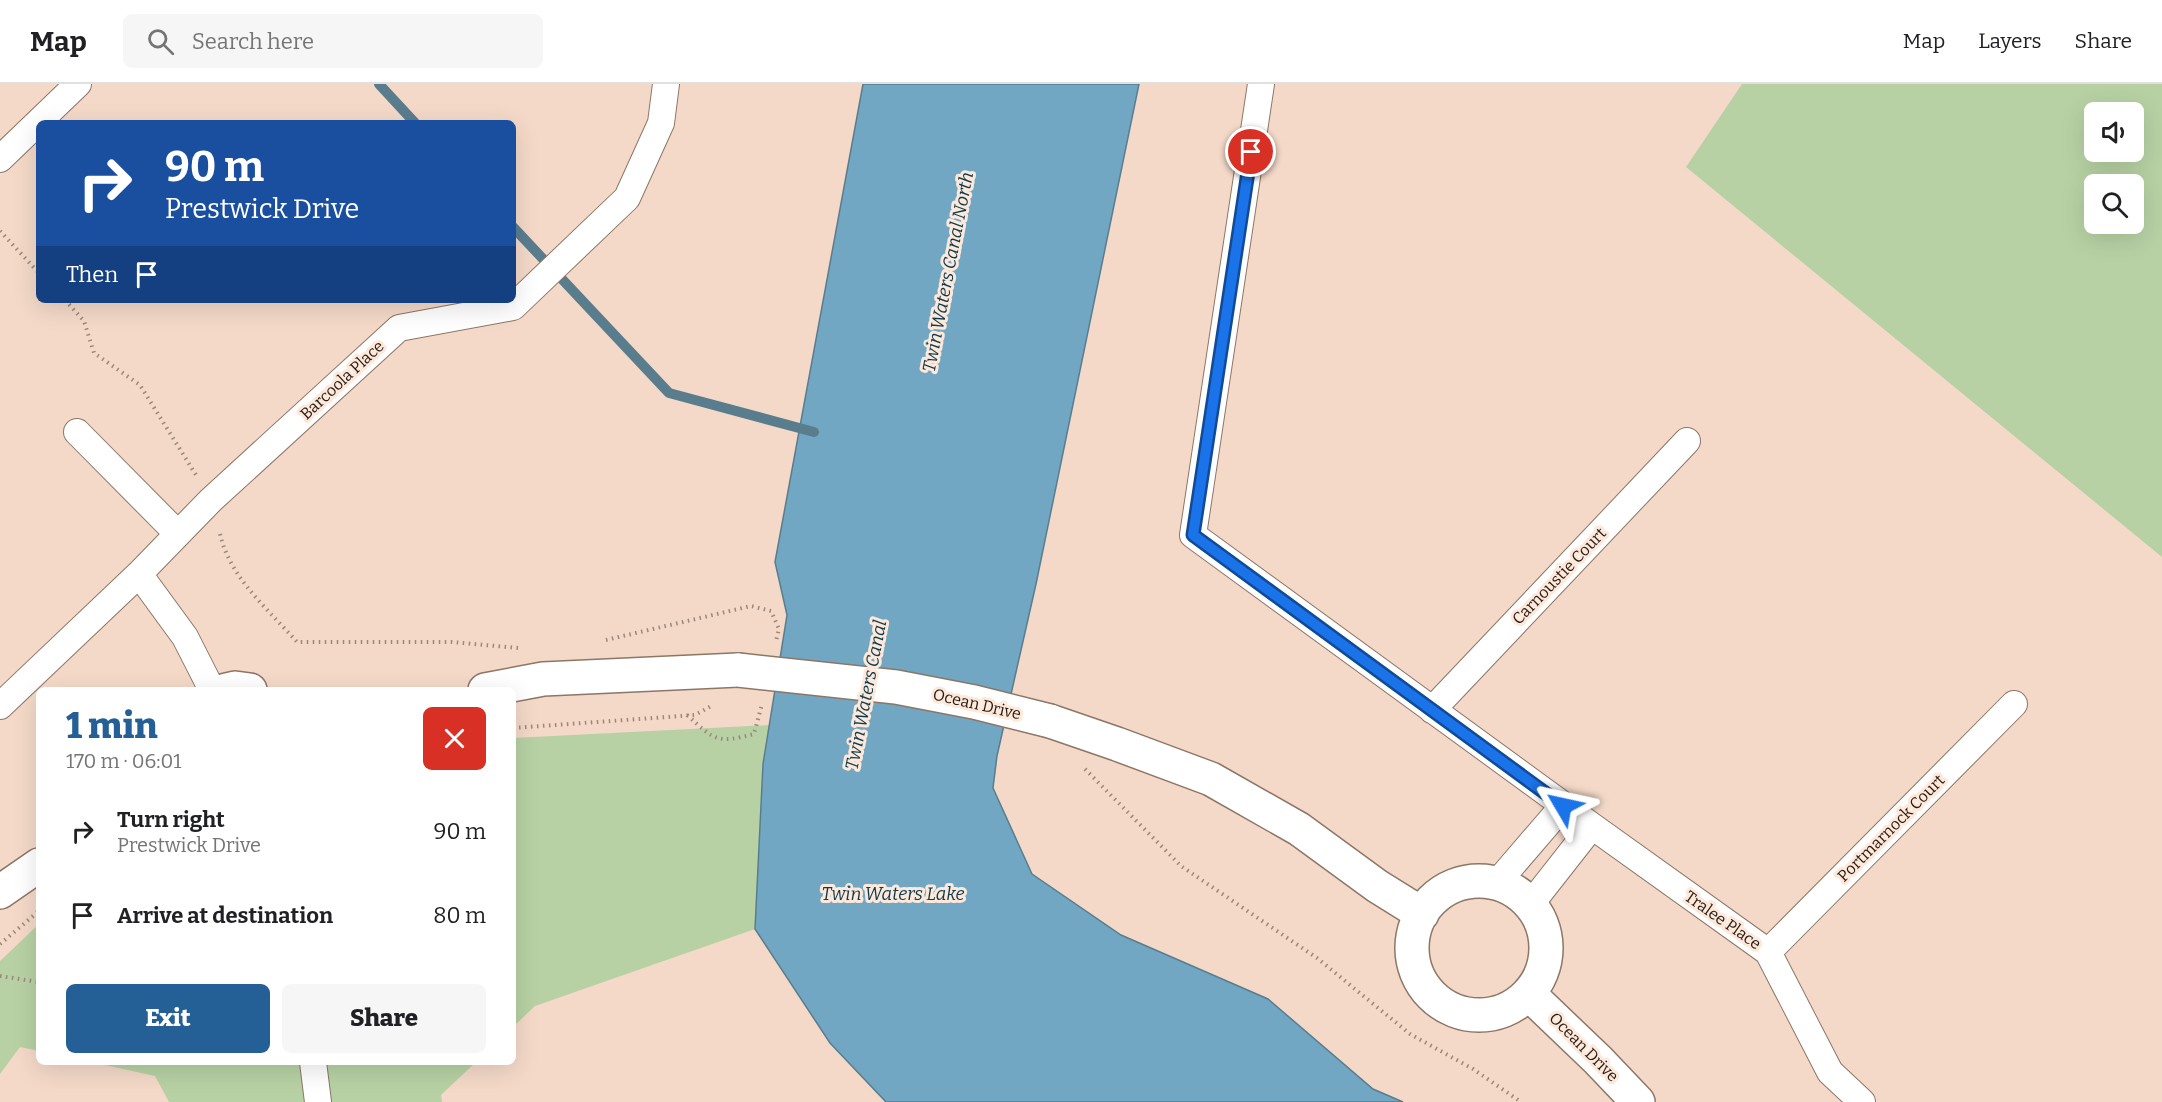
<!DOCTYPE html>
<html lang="en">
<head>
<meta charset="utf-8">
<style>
	:root { --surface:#fff; --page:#f6f6f6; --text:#202124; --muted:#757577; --line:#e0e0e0; --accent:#245f96 }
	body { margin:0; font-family:Bitter,serif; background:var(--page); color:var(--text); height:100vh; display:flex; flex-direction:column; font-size:22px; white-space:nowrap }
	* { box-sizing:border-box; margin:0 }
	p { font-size:20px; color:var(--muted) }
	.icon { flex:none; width:33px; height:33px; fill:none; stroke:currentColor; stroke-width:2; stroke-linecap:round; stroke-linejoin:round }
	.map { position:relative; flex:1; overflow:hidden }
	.details { position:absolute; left:36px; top:603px; width:480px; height:378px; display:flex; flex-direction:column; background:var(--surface); border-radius:9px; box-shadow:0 6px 24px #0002 }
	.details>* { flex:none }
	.guide { position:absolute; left:36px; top:36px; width:480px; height:183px; border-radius:9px; box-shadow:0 6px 24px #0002; background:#1a4fa0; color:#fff; overflow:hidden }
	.tools { position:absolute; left:2084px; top:18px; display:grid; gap:12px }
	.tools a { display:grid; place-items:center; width:60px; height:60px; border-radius:9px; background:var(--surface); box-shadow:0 6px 24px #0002; font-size:30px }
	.pin { position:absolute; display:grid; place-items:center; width:51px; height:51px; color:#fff; margin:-26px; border:3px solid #fff; border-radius:50%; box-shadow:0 2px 6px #0007 }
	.me { position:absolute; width:66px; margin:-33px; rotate:306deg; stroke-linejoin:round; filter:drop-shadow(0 0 4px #0008) }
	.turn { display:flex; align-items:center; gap:21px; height:126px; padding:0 30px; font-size:27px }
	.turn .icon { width:78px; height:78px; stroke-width:2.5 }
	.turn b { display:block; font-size:42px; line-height:51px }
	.then { display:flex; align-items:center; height:57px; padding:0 30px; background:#0003; gap:12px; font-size:22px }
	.round { display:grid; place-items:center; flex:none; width:63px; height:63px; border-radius:9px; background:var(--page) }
	.overview { display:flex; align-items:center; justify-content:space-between; height:102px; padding:0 30px }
	h1 { font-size:36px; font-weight:800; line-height:45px; color:var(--accent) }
	.cta { display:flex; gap:12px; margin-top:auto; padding:12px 30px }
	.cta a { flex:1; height:69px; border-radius:9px; background:var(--accent); color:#fff; font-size:24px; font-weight:800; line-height:69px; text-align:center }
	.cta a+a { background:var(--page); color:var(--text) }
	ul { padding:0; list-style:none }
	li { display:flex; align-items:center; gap:18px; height:84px; padding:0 30px }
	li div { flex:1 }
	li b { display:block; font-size:22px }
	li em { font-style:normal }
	header { display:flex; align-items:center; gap:36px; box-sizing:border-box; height:84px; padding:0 30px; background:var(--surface); border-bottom:2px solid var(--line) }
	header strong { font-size:28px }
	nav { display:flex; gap:33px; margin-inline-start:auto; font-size:21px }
	.search { width:420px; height:54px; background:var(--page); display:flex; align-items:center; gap:15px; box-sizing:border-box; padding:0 21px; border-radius:9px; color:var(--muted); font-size:22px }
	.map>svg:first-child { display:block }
</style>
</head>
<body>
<header>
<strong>Map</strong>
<div class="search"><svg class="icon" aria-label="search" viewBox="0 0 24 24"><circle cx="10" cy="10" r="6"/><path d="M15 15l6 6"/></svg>Search here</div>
<nav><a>Map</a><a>Layers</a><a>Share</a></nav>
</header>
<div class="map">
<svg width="2162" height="1018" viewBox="0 0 2162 1018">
	<rect width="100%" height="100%" fill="#f4d9c8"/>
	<!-- green -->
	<path fill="#b7d1a4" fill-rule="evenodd" d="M1742 0H2162V473L1686 83ZM2133 28V68H2094V28ZM2133 100V140H2094V100Z
		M770 641 763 680 755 845 535 922 513 943V654Z
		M39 840V967L20 963 0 990V877Z
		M91 978H476L441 1011 442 1018H169L155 992Z"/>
	<!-- water -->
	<path fill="#71a7c2" stroke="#5a7d8e" stroke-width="1.5" d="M863 0H1139L1036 500 997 672 993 704 1032 790 1121 851 1268 915 1373 1005 1403 1018H886L830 959 755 845 763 680 787 531 775 478Z"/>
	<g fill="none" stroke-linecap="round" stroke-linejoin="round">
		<!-- stream -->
		<path stroke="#5a7d8e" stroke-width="10" d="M379 0 415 39
			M513 143 669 309 814 348"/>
		<defs>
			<path id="street" d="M1261 0 1193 451 1592 742 1768 868 1830 988 1862 1018
				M0 75 78 0
				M77 348 178 450
				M139 490 185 553 212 606
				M0 622 139 490 211 416 399 244 513 223 627 114 661 39 666 0
				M1432 626 1687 357
				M1496 800 1563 722
				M1530 821 1592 742
				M1768 868 2014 620
				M313 978 318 1018"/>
			<path id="secondary" d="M226 606 235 604 250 606
				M485 606 543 595 738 586
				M1050 637 1117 660 1211 695 1299 745 1377 802 1422 830
				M1412 864a67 67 0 1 1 134 0a67 67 0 1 1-134 0Z
				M0 808 39 781
				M1529 910 1598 976 1638 1018"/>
		</defs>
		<!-- street casing -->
		<use href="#street" stroke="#8d7666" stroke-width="28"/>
		<!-- secondary casing -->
		<use href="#secondary" stroke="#8d7666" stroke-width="36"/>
		<!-- path -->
		<path stroke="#9b877b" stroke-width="4" stroke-dasharray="1.5 4.5" stroke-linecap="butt" d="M0 147 39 189
			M65 216 84 237 94 269 140 301 196 391
			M220 450C230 494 268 525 297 558H452L518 564
			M606 556 751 522 771 527 779 545 776 557
			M687 631C715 656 716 660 754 650L762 620
			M513 644 695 631 713 621
			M1085 685 1181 782 1317 874 1410 950 1473 985 1521 1018
			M0 860 39 827
			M0 892 39 898"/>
		<!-- street -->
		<use href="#street" stroke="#fff" stroke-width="26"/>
		<!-- secondary -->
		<use href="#secondary" stroke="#fff" stroke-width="33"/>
		<defs>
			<path id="secondary-bridge" d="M738 586 896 603 974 618 1050 637"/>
		</defs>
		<!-- secondary-bridge casing -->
		<use href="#secondary-bridge" stroke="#8d7666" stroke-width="36" stroke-linecap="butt"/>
		<!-- secondary-bridge -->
		<use href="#secondary-bridge" stroke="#fff" stroke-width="33"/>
	</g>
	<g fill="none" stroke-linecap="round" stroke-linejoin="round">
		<defs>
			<path id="route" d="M1251 68 1193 451 1563 722"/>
		</defs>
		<!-- route casing -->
		<use href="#route" stroke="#114b97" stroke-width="15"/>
		<!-- route -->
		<use href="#route" stroke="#1a73e8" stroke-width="10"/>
	</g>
	<g text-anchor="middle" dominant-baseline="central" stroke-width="6" stroke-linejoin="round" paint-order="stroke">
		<!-- street labels -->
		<g font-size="16" fill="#241a14" stroke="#fde8d9">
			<text transform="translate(342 296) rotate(-43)">Barcoola Place</text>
			<text transform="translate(1559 492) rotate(-46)">Carnoustie Court</text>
			<text transform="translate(977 620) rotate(13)">Ocean Drive</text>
			<text transform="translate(1891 744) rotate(-45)">Portmarnock Court</text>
			<text transform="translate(1723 836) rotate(35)">Tralee Place</text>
			<text transform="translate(1584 963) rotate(45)">Ocean Drive</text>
		</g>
		<!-- water labels -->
		<g font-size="18" font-style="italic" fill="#0b3a4e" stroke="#fde8d9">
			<text transform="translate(948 188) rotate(-79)">Twin Waters Canal North</text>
			<text transform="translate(866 611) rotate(-79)">Twin Waters Canal</text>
			<text x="893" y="810">Twin Waters Lake</text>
		</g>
	</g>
</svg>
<div class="tools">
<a><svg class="icon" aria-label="sound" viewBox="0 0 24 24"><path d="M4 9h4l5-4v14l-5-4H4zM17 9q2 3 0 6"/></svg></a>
<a><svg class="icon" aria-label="search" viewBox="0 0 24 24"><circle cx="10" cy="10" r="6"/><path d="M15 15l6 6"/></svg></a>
</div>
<div class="pin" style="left:1251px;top:68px;background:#d93025"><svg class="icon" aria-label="arrive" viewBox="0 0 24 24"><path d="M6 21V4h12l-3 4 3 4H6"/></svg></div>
<svg class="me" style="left:1563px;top:722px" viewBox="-20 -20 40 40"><path d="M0-17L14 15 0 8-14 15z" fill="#1a73e8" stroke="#fff" stroke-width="4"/></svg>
<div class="guide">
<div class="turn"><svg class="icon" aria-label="right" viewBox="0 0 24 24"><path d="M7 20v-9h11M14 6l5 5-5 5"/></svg><div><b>90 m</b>Prestwick Drive</div></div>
<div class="then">Then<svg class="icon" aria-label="arrive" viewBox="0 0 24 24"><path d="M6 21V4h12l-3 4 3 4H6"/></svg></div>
</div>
<section class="details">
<div class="overview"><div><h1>1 min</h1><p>170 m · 06:01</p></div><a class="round" style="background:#d93025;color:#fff"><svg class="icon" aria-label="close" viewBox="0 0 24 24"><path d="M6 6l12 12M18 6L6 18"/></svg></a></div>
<ul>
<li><svg class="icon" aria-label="right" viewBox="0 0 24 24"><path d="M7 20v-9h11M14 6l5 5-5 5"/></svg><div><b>Turn right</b><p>Prestwick Drive</p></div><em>90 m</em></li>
<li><svg class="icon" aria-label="arrive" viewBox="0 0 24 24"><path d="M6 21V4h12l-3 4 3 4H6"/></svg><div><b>Arrive at destination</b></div><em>80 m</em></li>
</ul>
<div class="cta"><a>Exit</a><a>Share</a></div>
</section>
</div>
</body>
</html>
